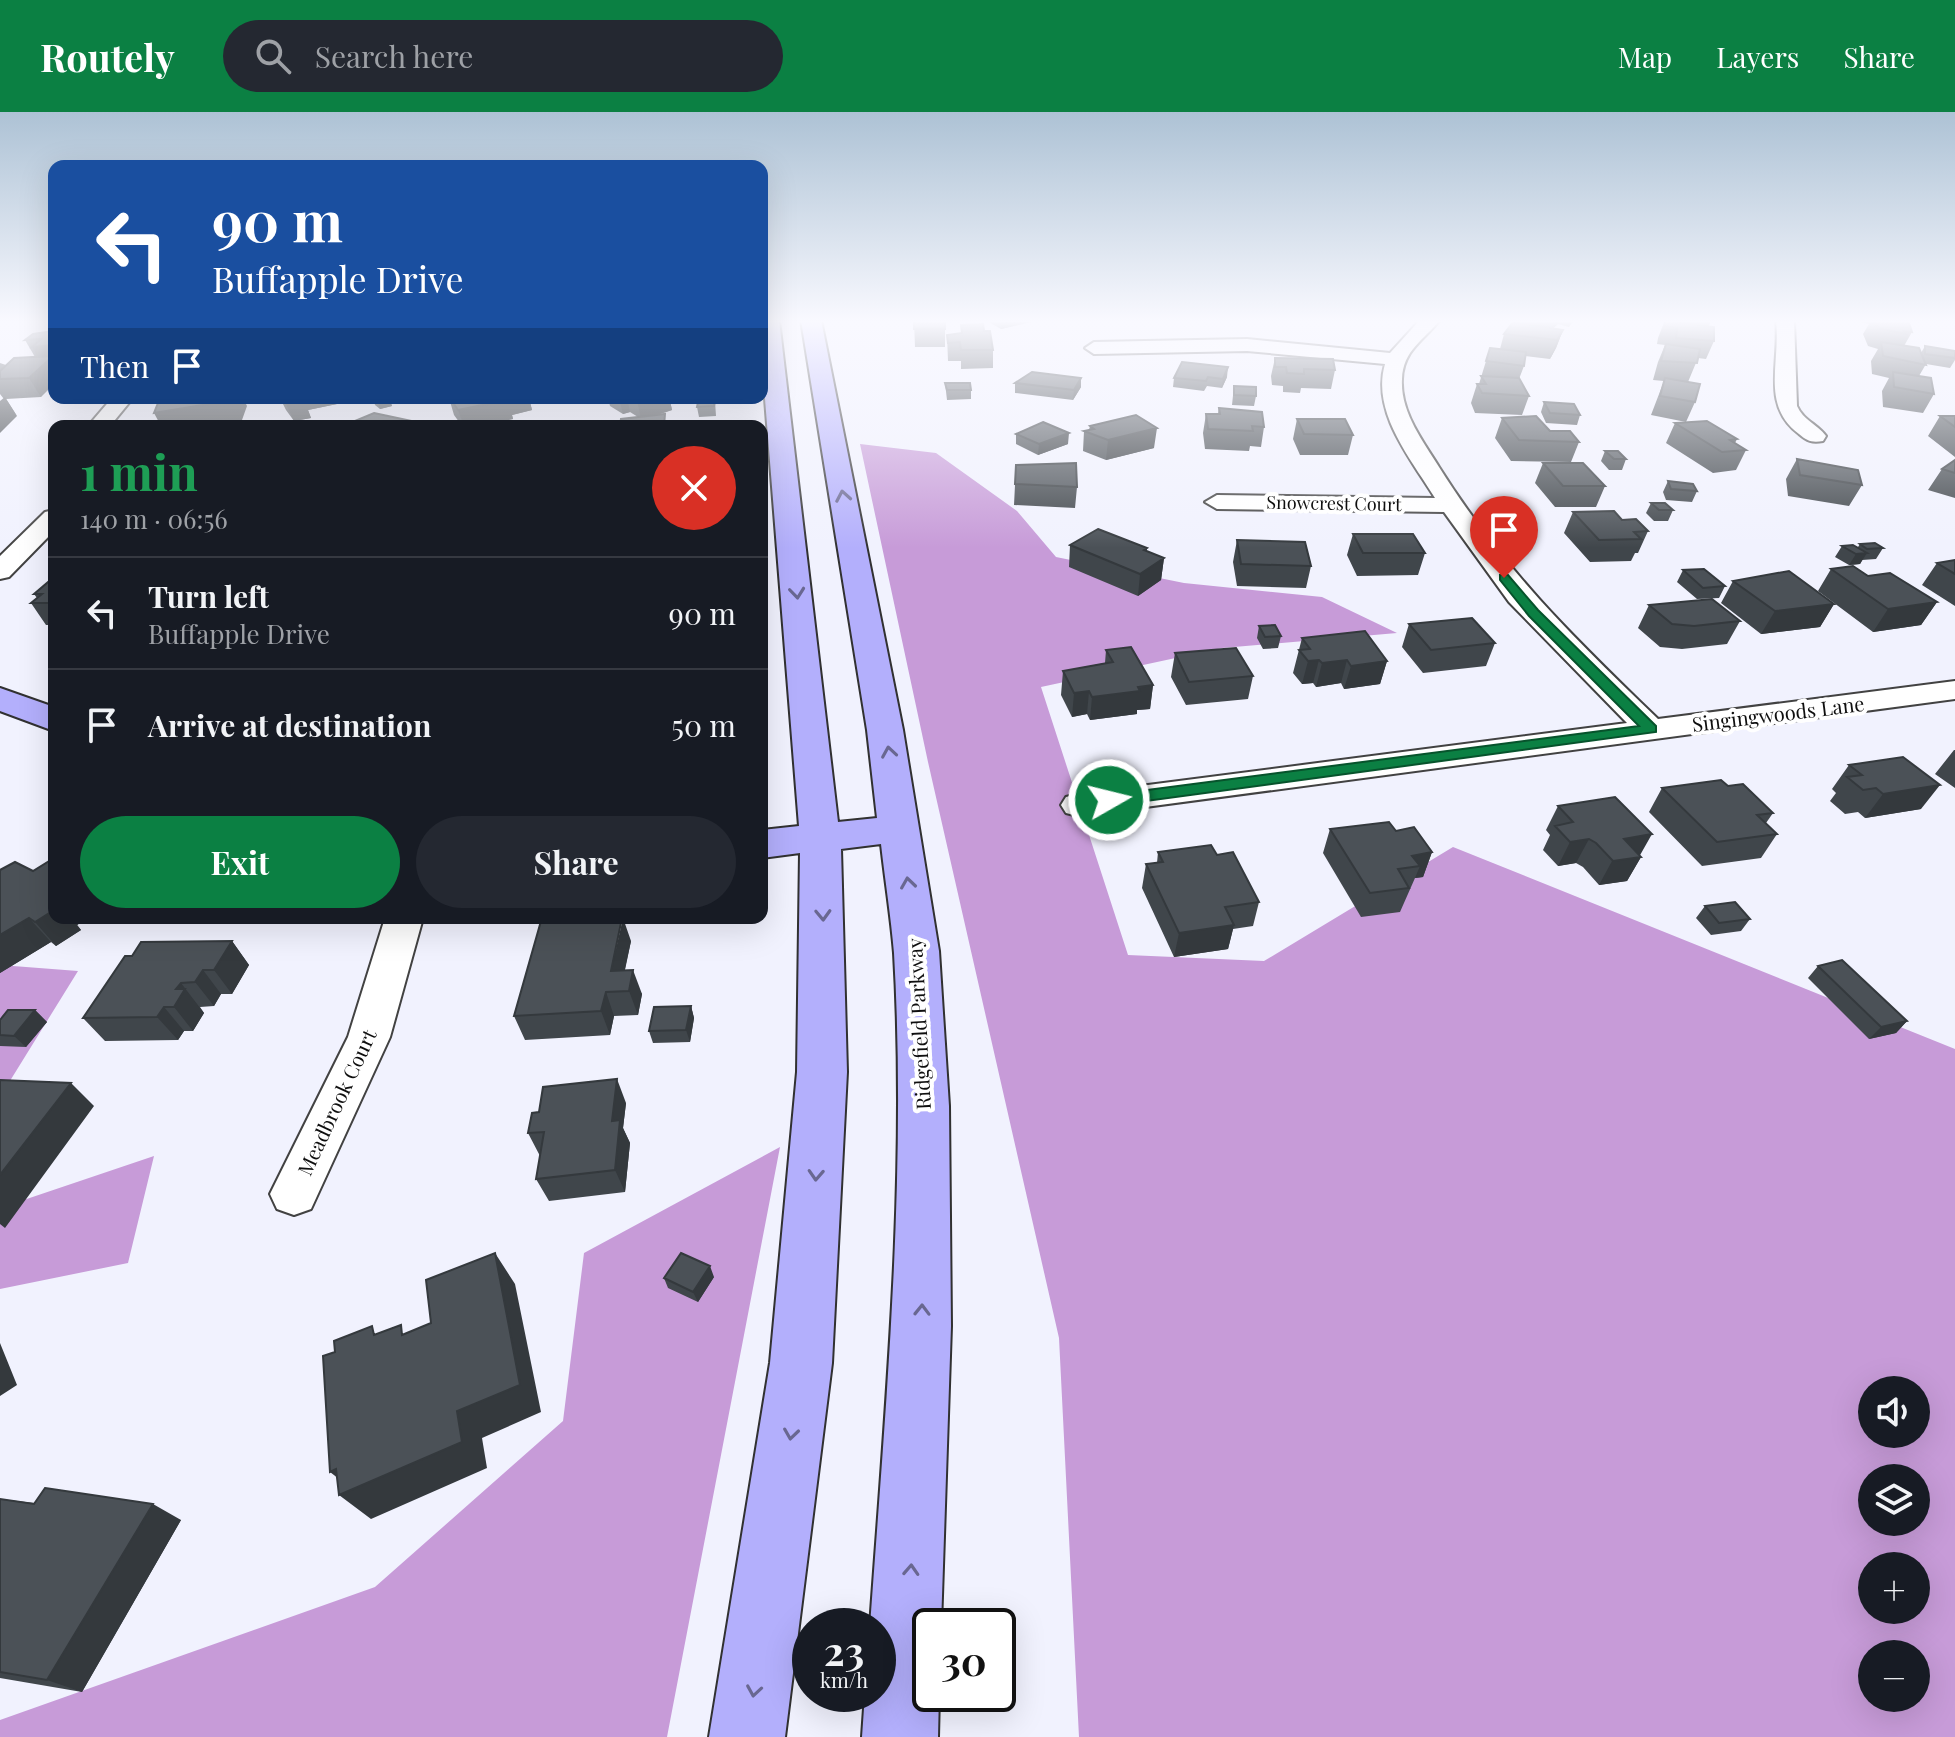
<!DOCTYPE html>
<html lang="en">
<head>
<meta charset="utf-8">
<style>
	:root { --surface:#171b24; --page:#242831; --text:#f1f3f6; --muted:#9ea1a6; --line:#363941; --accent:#0b8043 }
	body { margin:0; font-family:"Playfair Display",serif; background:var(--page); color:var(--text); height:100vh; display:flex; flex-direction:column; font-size:30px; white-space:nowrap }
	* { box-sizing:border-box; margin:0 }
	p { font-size:26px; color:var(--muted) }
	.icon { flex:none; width:44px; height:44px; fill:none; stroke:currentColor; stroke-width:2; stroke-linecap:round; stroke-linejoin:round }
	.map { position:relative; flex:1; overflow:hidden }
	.details { position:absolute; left:48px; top:308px; width:720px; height:504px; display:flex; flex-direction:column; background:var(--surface); border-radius:16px; box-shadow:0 8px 32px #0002 }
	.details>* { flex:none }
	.hud { position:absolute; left:48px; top:48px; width:720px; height:244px; border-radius:16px; box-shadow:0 8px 32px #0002; background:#1a4fa0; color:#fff; overflow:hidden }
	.buttons { position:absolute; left:1858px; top:1264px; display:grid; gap:16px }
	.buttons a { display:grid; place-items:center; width:72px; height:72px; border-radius:50%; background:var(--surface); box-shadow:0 8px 32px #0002; font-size:40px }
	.speed { position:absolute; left:792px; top:1496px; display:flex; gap:16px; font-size:40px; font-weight:700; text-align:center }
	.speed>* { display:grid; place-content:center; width:104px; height:104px; border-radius:50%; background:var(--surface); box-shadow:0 8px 32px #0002; line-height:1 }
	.speed small { font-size:20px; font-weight:400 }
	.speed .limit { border:4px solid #111; border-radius:12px; background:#fff; color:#111 }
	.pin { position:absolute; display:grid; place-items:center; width:68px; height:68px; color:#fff; margin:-82px -34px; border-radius:50% 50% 50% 0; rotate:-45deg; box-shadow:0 0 8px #0007 }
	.pin .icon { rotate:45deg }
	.me { position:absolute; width:88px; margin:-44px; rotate:82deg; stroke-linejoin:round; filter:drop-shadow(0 0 6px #0008) }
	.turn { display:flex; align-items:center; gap:28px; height:168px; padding:0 32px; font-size:36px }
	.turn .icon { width:104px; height:104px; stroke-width:2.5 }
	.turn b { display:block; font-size:56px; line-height:68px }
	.then { display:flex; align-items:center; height:76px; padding:0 32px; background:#0003; gap:16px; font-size:30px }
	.round { display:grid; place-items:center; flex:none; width:84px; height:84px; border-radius:42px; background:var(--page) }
	.headline { display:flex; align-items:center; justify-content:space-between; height:136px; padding:0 32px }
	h1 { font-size:48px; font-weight:700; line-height:60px; color:#1e9e55 }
	.cta { display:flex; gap:16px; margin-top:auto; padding:16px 32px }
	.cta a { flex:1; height:92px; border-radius:48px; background:var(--accent); color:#fff; font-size:32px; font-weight:700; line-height:92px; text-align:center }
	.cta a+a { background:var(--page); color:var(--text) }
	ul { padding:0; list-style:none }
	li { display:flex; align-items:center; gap:24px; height:112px; padding:0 32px; border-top:2px solid var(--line) }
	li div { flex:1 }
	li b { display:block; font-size:30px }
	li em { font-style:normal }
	header { display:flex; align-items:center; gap:48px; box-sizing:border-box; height:112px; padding:0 40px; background:var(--accent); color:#fff }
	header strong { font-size:38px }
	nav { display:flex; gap:44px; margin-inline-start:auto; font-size:28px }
	.search { width:560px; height:72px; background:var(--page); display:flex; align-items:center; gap:20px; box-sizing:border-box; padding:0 28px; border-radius:44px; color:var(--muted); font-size:30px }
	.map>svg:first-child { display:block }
</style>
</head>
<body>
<header>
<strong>Routely</strong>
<div class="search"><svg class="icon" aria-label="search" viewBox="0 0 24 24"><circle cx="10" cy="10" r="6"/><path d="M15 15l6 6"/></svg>Search here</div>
<nav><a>Map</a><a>Layers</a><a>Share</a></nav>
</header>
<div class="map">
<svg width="1955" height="1625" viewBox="0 0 1955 1625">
	<rect width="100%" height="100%" fill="#f1f2fe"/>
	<!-- forest -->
	<path fill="#c79bd8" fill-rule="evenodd" d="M860 332 936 341 1017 399 1056 445 1184 471 1322 485 1397 521 1222 536 1041 575 1128 843 1264 849 1453 735 1955 937V1625H1079L1059 1226 928 650ZM1872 1278H1916V1322H1872ZM1872 1366H1916V1410H1872ZM1872 1454H1916V1498H1872ZM1872 1542H1916V1586H1872Z
		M0 853 78 859 0 985Z
		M780 1035 667 1625H0V1608L375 1475 563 1309 584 1141Z
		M154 1044 128 1151 0 1177V1096Z"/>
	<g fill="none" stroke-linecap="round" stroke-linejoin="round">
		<defs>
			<path id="street" d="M1420 208H1440C1424 228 1403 238 1402 267 1400 300 1423 329 1439 355 1504 458 1572 524 1658 607L1955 569V587L1078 704 1066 701 1061 693 1066 685 1078 682 1627 611 1509 490 1444 400 1217 397 1205 390 1217 383 1435 386C1411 347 1371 300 1385 252L1247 239 1094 242 1085 236 1094 230 1247 227 1390 241Z
				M1776 208H1794L1797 294C1803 308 1817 312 1826 324L1823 329C1812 331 1807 329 1799 322 1760 293 1781 250 1776 208Z
				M112 286H133L110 314H88Z
				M54 398V419L9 465 0 467V444L45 400Z
				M385 806H423L390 925 311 1097 294 1103 277 1097 270 1082 348 925Z"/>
			<path id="secondary" d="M762 208H779L838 710 877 706 867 618 801 208H821L903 618 939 839 949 994 951 1214 941 1514H930V1582H939L938 1625H862L865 1582H878V1514H870C886 1290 907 1065 894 841 891 805 885 768 881 732L841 737 847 960 832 1251 785 1625H709L770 1251 797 960 800 741 762 746V718L799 714 762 249Z
				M0 576 54 595V619L0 599Z"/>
		</defs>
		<!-- street casing -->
		<use href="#street" stroke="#424242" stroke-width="4"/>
		<!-- secondary casing -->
		<use href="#secondary" stroke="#313131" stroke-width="4"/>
		<!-- street -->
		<use href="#street" fill="#fff" fill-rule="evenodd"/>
		<!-- secondary -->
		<use href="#secondary" fill="#b3affc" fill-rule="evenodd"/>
	</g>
	<!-- wall -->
	<path fill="#40464b" d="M914 208H945V235H915Z
		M985 208H1040L1001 217Z
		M1522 208H1574L1569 215 1558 212 1553 216 1563 218 1556 236 1550 247 1525 244 1524 254 1519 267 1529 284 1522 303 1475 301 1471 291 1477 272H1479L1490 236 1500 237 1504 222 1521 211Z
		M1665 208 1676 210 1677 208H1711L1709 214 1714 229 1706 247 1698 246 1688 270 1695 290 1686 310 1651 303 1664 269 1653 268 1658 250 1665 233 1657 232 1658 226Z
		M1854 208H1908L1912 220 1904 234 1921 241 1925 234 1955 239V248L1950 256 1926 252 1919 264 1934 282 1923 301 1883 295 1882 279 1889 266 1872 262 1871 249 1878 237 1868 234 1863 222 1869 212Z
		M54 219 41 285 6 287 17 304 0 282V251L6 253 35 245 25 228Z
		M984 219 993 238V256L961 257V249H948L947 223Z
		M1275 246 1335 258 1331 277 1301 276 1300 281 1283 280V274L1272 273 1271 264Z
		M1227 265 1222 276 1207 274 1204 279 1173 275 1174 266Z
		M945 271 971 278V287L947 288Z
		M1015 271 1081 275 1073 288 1015 281Z
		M1234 274 1256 284 1254 294 1232 293Z
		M280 286H346L336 288 337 292 308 298 311 306 294 309 286 298Z
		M373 286H389L392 294 380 297 375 293Z
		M449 286H529L532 298 512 303 513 307 481 314H462L454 303Z
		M608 286H676V287L670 289 672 298 658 303 638 305 630 300 623 302 610 294Z
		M715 289 716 304 699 305 697 295Z
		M1544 290 1580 303 1577 313 1546 311 1541 300Z
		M1219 296 1263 305 1264 315 1261 335 1250 334 1249 339 1205 337 1203 321 1206 302H1218Z
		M1940 304H1955V345L1928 324Z
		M1502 306 1550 319 1579 330 1571 350 1511 349 1495 326Z
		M1297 307 1353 323 1348 343H1300L1293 327Z
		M1675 311 1737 327 1735 331 1746 338 1736 358 1713 361 1666 331Z
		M1090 314 1154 336 1106 348 1083 339 1084 319 1089 318Z
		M1016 322 1068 332 1038 343 1016 332Z
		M1605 339 1626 347 1622 358H1609L1601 349Z
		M1797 347 1862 373 1849 394 1788 384 1786 367Z
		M1955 348V386L1928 378 1942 357Z
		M1543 351 1605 374 1596 395H1555L1535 371Z
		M1016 353 1077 375 1075 396 1014 393Z
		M1668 369 1697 379 1692 390 1666 388 1663 380Z
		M1651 391 1673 398 1668 409H1654L1646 401Z
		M1573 400 1622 408 1648 419 1638 441H1635L1631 449 1590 450 1564 421Z
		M1353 422 1425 441 1418 463 1357 464 1347 443Z
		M1237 428 1311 454 1306 476 1237 474 1233 450Z
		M1860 432 1883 436 1876 447 1862 448 1860 452 1849 453 1835 445 1842 434 1858 435Z
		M1070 433 1147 436V439L1164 446 1161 468 1138 484 1069 455Z
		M1955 448V494L1922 473 1937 451Z
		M1831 457 1868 464 1937 490 1921 513 1873 520 1818 479Z
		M1683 458 1725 474 1719 486 1697 487 1677 470Z
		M54 465V513H46L31 491 37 486 34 482Z
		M1733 469 1834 492 1820 515 1761 522 1721 491Z
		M1649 493 1740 509 1727 532 1682 537 1660 535 1638 516Z
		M1409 512 1495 531 1486 554 1423 561 1402 535Z
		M1259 514 1281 524 1278 536 1263 537 1257 526Z
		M1302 526 1387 549 1380 572 1344 577 1341 571 1316 575 1313 571 1302 572 1293 561Z
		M1106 538 1153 573 1150 597 1137 598V602L1090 608 1087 602 1072 605 1061 583 1063 559 1105 551Z
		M1175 541 1253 564 1248 587 1186 593 1171 565Z
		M1954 638H1955V676L1935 662Z
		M1849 653 1921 697 1865 706 1858 700 1845 702 1830 689 1836 681 1832 677Z
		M1728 674 1773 701 1766 711 1777 722 1761 746 1702 754 1649 700 1662 676Z
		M1558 694 1641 745 1627 769 1599 773 1583 755 1576 751 1558 754 1543 738 1550 723 1546 718Z
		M1330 717 1396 719 1432 740 1423 765 1415 766 1400 800 1361 805 1323 741Z
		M1158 740 1217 743 1259 790 1253 814 1233 817 1228 837 1174 845 1142 776 1146 752 1157 751Z
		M0 758 54 806H88L77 813 81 818 56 834 51 830 0 861Z
		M1705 794 1750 807 1741 819 1711 823 1696 806Z
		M232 829 249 853 232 882H221L214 894 200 895 204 901 193 919H184L178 928 105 929 83 906 132 844Z
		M631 829 625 858 642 882 638 903 614 904 610 923 525 928 514 904Z
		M1818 854 1907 909 1896 921 1869 927 1808 866Z
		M691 894 694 906 690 930 653 931 649 919Z
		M35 898 47 910 26 935 0 934V908Z
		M626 991 623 1016 630 1031 625 1080 549 1089 536 1067 540 1044 528 1021Z
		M714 1165 698 1190 668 1176 664 1166Z
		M0 1387 181 1408 82 1580 0 1566Z"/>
	<!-- shaded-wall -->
	<path fill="#34393d" d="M1001 208H1040L1001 217Z
		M1555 208H1560L1558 212 1551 218Z
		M1563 218 1556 236 1550 247 1557 228Z
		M54 233V272L41 285 29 266 43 253 32 235Z
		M1228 255 1227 265 1222 276 1223 267Z
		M1081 266V275L1073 288 1074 278Z
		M5 285 17 304 0 321V289Z
		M234 286H243L247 294 242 308 204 314H161L154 301Z
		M300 286H346L336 288 337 292 308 298 311 306 294 309 285 290Z
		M382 286H389L392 294 380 297 377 287Z
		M504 286H529L532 298 512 303 513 307 481 314H464L458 298Z
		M619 286H627L630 300 623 302Z
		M643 286H676V287L670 289 672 298 641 307 637 288Z
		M1157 316 1154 336 1106 348 1108 328Z
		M1069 321 1068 332 1038 343 1039 332Z
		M1867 441 1860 452 1849 453 1856 442Z
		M1164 446 1161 468 1138 484 1140 462Z
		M1937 490 1921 513 1873 520 1888 497Z
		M1834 492 1820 515 1761 522 1775 499Z
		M1319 548 1313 571 1302 572 1308 549Z
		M1347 548 1341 571 1316 575 1322 551Z
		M1387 549 1380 572 1344 577 1351 554Z
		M1153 573 1150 597 1137 598V602L1090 608 1092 585Z
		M1089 579 1087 602 1072 605 1074 581Z
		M1940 673 1921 697 1865 706 1883 682Z
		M1652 722 1639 745H1641L1627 769 1599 773 1624 727Z
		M1589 727 1576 751 1558 754 1570 730Z
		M1432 740 1423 765 1415 766 1420 754 1412 744Z
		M54 798V806H88L77 813 81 818 56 834 35 810Z
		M29 806 51 830 0 861V823Z
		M623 806 631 829 620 879 611 859Z
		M1234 813 1228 837 1174 845 1179 821Z
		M232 829 249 853 232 882 214 858Z
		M203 858 221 882 214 894 195 870Z
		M633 858 642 882 638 903 629 879Z
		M181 871 204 901 193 919 174 895 176 877Z
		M606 880 614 904 610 923 601 899Z
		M691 894 694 906 690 930 686 918Z
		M164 895 184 919 178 928 157 905Z
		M35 898 47 910 26 935 14 924Z
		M1907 909 1896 921 1869 927 1881 915Z
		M617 967 626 991 623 1016 630 1031 625 1080 615 1058 612 1009Z
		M71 971 94 994 5 1116 0 1112V1063Z
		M495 1141 515 1172 541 1300 482 1326 487 1356 371 1407 339 1383 352 1377 330 1360 457 1299Z
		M710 1154 714 1165 698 1190 693 1180Z
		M0 1231 17 1273 0 1284Z
		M153 1392 181 1408 82 1580 47 1568Z"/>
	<!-- building -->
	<path fill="#4b5157" stroke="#34393d" stroke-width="2" d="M914 208H945V217H914Z
		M1665 208 1714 215V229L1676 226 1677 216 1665 214Z
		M1874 208H1908L1912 220 1904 219 1906 222 1878 216Z
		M1513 210 1563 218 1557 228 1504 222Z
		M983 212 984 219H990L993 238H961L960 230 948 231 947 223 962 221 961 213Z
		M54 219V233L32 235 41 227 25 228 33 222Z
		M1881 230 1919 236 1926 253 1883 244Z
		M1666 232 1700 237 1697 251 1661 249Z
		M1925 234 1955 239V246L1925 242Z
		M1490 236 1526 240 1524 254 1486 249Z
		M53 244 29 266 0 267V259L14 246Z
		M1275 246 1333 247 1335 258 1304 257V262L1287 261 1286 255H1275Z
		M1182 250 1228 255 1223 267 1208 265 1206 269 1174 266Z
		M1032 260 1081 266 1074 278 1015 271Z
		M1893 260 1931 266 1934 282 1894 275Z
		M1481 264 1519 266 1529 284 1482 281 1477 272H1486Z
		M1665 266 1700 272 1695 290 1660 284Z
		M945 271H970L971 278H947Z
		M1234 274 1256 275V284L1234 283Z
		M160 286H234L233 288 154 301Z
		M283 286H302L285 290Z
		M450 286H506L507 288 458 298Z
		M715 289 714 294 697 295 698 290Z
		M1544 290 1574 292 1580 303 1550 301Z
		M1219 296 1262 300 1264 315 1252 314 1253 319 1208 317 1206 302H1220Z
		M374 301 416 310 409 314H343Z
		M665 302 664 314H620L621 307Z
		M1136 303 1157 316 1108 328 1084 319 1094 317 1090 314Z
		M1536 304 1550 319H1570L1579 330 1519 328 1502 306Z
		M1940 304H1955V315Z
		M1297 307H1345L1353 323 1304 322Z
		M1707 309 1737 327 1730 328 1746 338 1722 340 1675 311Z
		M1043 310 1069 321 1039 332 1016 322Z
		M1605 339H1618L1626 347H1614Z
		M1797 347 1858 358 1862 373 1800 363Z
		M1955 348V361L1942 357Z
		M1076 351 1077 375 1015 372 1016 353Z
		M1543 351H1583L1605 374H1563Z
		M1668 369 1693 372 1697 379 1671 377Z
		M1651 391H1665L1673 398H1659Z
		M1614 399 1622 408 1636 407 1648 419 1634 420 1641 427 1599 428 1573 400Z
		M1098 417 1147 436 1144 438 1164 446 1140 462 1070 433Z
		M1353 422H1413L1425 441H1363Z
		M1237 428 1305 430 1311 454 1241 452Z
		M1875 431 1883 436 1867 437 1860 432Z
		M1853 433 1867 441 1856 442 1842 434Z
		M1955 448V462L1937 451Z
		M1853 454 1868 464 1890 461 1937 490 1888 497 1831 457Z
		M1704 457 1725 474 1703 476 1683 458Z
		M1789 459 1834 492 1775 499 1733 469Z
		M54 465V491H31L42 482H34Z
		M1712 487 1740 509 1694 514 1672 512 1649 493Z
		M1472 506 1495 531 1431 538 1409 512Z
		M1275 513 1281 524 1265 525 1259 514Z
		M1365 519 1387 549 1351 554 1347 548 1322 551 1319 548 1308 549 1299 538 1310 537 1302 526Z
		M1131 535 1153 573 1138 575 1140 579 1092 585 1089 579 1074 581 1063 559 1113 550 1106 538Z
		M1236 536 1253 564 1189 570 1175 541Z
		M1903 645 1940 673 1883 682 1876 676 1863 678 1847 665 1862 663 1849 653Z
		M1721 668 1728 674 1743 672 1773 701 1757 703 1777 722 1717 730 1662 676Z
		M1615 685 1652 722 1624 727 1641 745 1613 749 1596 731 1589 727 1570 730 1555 714 1573 710 1558 694Z
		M1389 710 1396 719 1414 715 1432 740 1412 744 1420 754 1398 757 1409 776 1370 781 1330 717Z
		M1211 733 1217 743 1233 740 1259 790 1225 795 1234 813 1179 821 1146 752 1163 750 1158 740Z
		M54 746V798L35 810 29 806 0 823V758L15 750 33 759Z
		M1735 790 1750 807 1719 811 1705 794Z
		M602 806H622L611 859 633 858 629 879 606 880 601 899 514 904 541 809Z
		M232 829 214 858H203L195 870 181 871 176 877H185L174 895H164L157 905 83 906 125 844H132L141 830Z
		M1842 848 1907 909 1881 915 1818 854Z
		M691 894 686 918 649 919 654 895Z
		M8 898H35L14 924 0 923V908Z
		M617 967 612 1009 620 1008 615 1058 536 1067 544 1020 528 1021 532 1001 539 1000 543 975Z
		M0 968 71 971 0 1063Z
		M495 1141 520 1273 457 1299 462 1330 339 1383 336 1357 330 1360 323 1244 335 1240 334 1229 372 1214 374 1223 401 1213 402 1223 431 1211 426 1168Z
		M681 1141 710 1154 693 1180 664 1166Z
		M45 1376 153 1392 47 1568 0 1560V1387L34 1392Z"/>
	<!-- one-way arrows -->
	<defs><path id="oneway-chevron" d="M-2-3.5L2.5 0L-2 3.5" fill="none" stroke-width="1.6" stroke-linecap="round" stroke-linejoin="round" transform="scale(2)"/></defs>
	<g stroke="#696791">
		<use href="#oneway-chevron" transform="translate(843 384) rotate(-100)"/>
		<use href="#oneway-chevron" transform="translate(797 481) rotate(84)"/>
		<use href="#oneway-chevron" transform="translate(889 640) rotate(-99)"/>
		<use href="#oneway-chevron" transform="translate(908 771) rotate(-98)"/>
		<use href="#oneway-chevron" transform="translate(823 803) rotate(88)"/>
		<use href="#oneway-chevron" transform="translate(816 1063) rotate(93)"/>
		<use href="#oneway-chevron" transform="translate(922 1198) rotate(-89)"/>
		<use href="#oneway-chevron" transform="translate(791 1322) rotate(98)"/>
		<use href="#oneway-chevron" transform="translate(911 1458) rotate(-87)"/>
		<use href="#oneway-chevron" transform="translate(754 1579) rotate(99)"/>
	</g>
	<!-- sky -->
	<linearGradient id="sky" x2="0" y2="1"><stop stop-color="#adc2d5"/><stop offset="0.48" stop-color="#f9f9ff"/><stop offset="1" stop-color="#f9f9ff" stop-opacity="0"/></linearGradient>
	<rect width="1955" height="436" fill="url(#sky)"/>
	<!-- route -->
	<path fill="#0b8043" stroke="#07532c" stroke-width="2" d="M1500 463H1508L1538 498 1656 614V620L1109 694 1101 688 1109 683 1639 614 1529 504 1500 468Z"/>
	<g text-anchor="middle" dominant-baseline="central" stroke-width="8" stroke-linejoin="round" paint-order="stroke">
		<!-- far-street labels -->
		<g font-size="18" fill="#0f0f0f" stroke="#fff">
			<text transform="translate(1334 391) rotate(1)">Snowcrest Court</text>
		</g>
		<!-- street labels -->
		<g font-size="20" fill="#0f0f0f" stroke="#fff">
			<text transform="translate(1778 601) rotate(-7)">Singingwoods Lane</text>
			<text transform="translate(918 912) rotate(-93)">Ridgefield Parkway</text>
			<text transform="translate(336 990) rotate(-65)">Meadbrook Court</text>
		</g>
	</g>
</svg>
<div class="buttons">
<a><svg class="icon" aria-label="sound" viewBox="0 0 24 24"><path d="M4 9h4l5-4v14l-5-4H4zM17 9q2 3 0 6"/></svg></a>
<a><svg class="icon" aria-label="layers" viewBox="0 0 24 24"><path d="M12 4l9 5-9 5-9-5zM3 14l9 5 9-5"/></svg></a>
<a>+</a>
<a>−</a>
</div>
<div class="speed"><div>23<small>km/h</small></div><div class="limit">30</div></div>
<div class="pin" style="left:1504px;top:466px;background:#d93025"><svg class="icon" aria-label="arrive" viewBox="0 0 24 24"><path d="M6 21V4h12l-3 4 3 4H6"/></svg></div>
<svg class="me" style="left:1109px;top:688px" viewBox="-20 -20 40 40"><circle r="17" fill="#0b8043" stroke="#fff" stroke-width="3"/><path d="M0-11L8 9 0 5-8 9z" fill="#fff"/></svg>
<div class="hud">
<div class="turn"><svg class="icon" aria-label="left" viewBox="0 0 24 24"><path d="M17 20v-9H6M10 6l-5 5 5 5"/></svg><div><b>90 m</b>Buffapple Drive</div></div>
<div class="then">Then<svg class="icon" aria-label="arrive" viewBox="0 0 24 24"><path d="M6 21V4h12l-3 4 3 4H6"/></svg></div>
</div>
<section class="details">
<div class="headline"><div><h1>1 min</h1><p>140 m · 06:56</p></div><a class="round" style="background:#d93025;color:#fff"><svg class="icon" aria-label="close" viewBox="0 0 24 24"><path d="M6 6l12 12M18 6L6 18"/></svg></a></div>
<ul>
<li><svg class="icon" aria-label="left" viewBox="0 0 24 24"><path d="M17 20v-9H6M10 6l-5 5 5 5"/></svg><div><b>Turn left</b><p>Buffapple Drive</p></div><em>90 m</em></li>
<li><svg class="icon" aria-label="arrive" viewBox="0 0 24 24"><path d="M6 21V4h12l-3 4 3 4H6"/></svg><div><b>Arrive at destination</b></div><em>50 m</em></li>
</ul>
<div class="cta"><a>Exit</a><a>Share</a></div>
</section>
</div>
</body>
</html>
